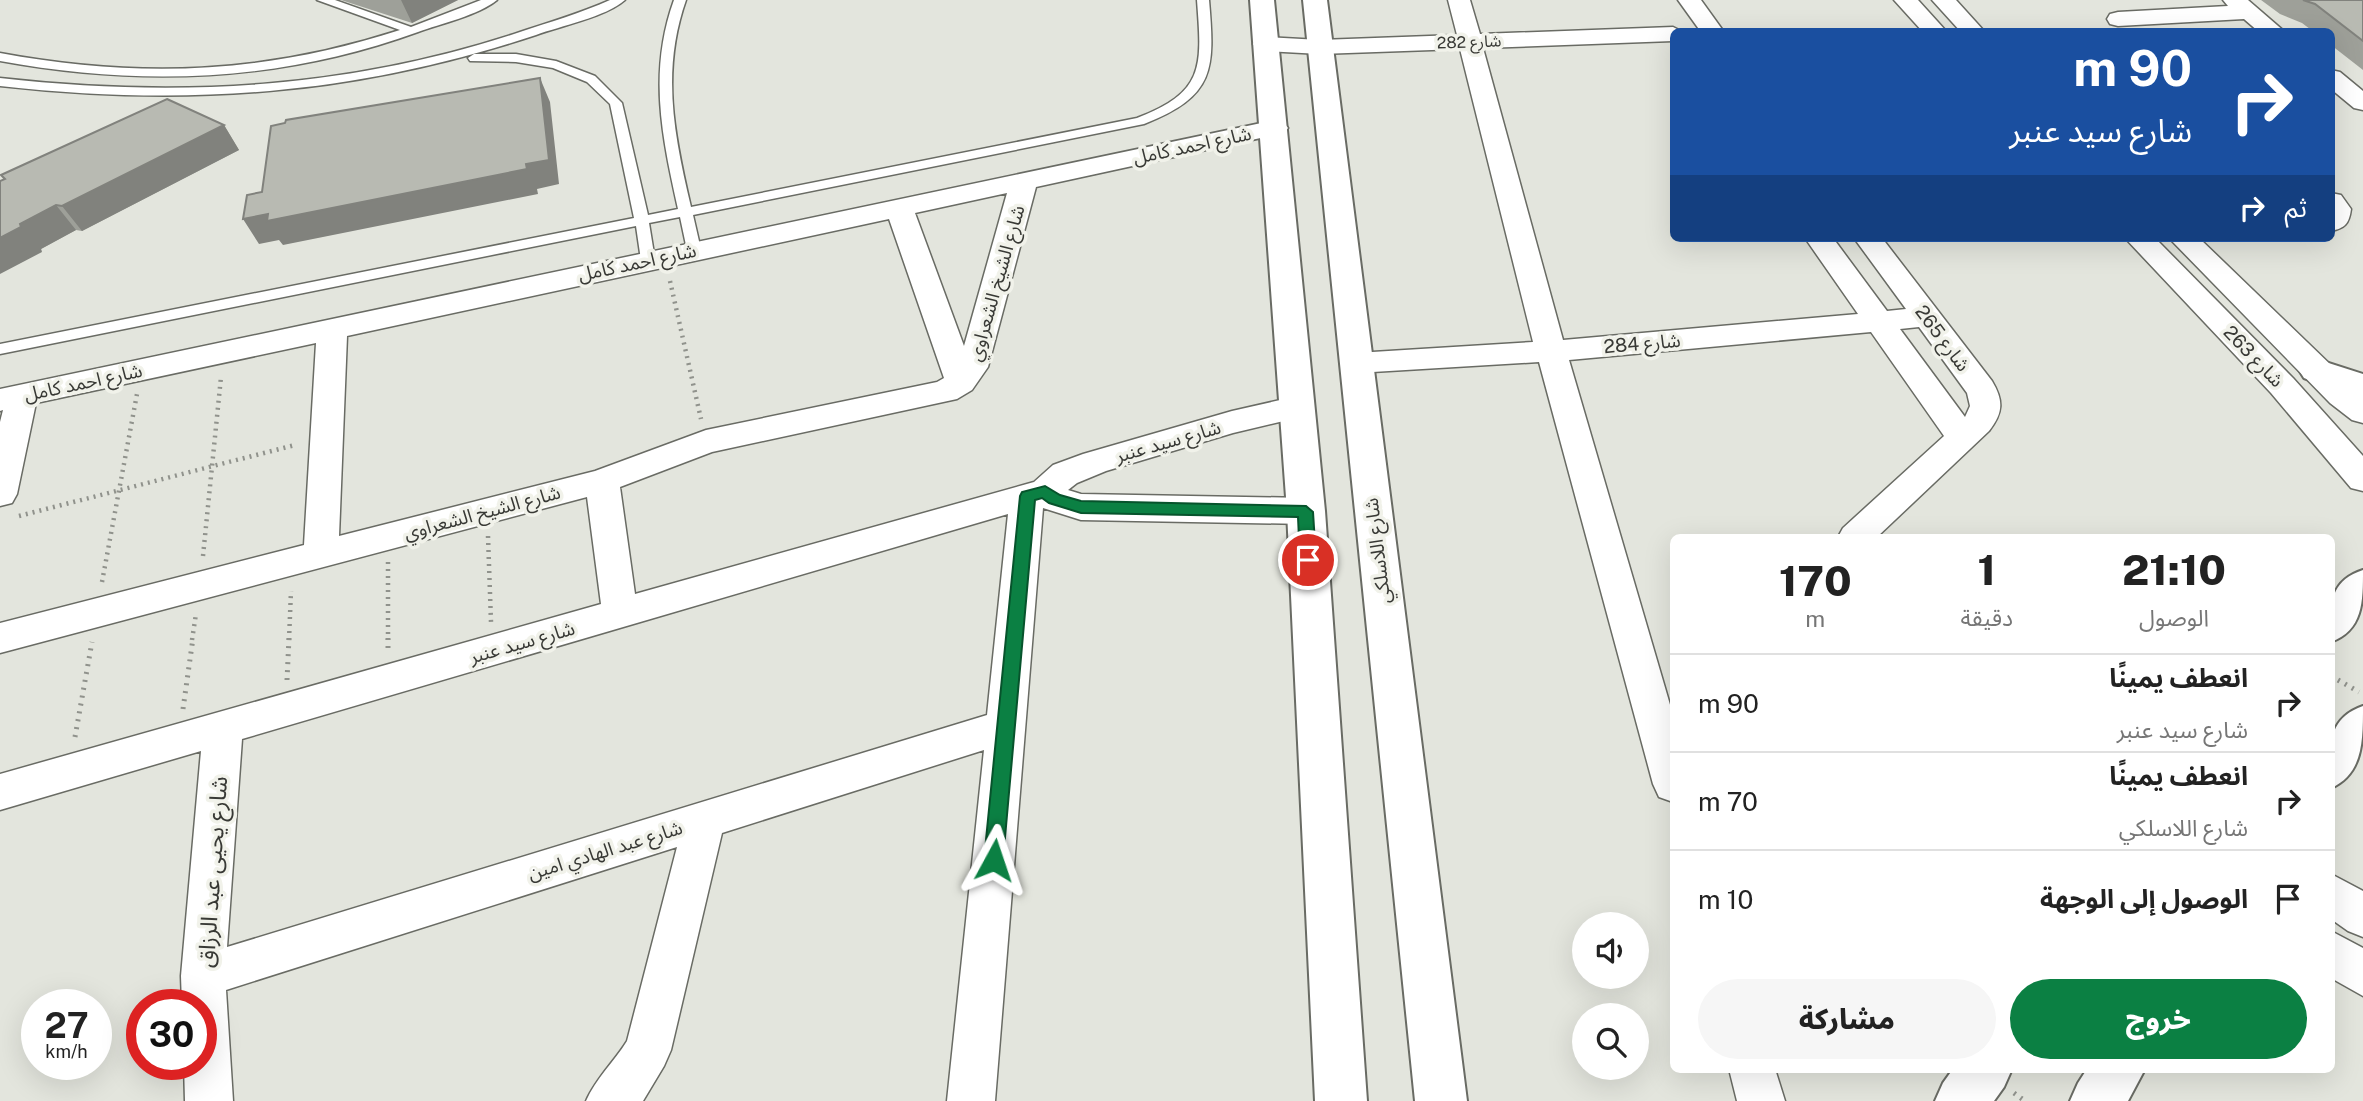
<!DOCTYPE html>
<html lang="ar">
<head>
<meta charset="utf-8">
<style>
	:root { --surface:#fff; --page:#f6f6f6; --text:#222; --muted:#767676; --line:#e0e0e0; --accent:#0b8043 }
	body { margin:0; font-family:"Public Sans","Noto Sans Arabic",sans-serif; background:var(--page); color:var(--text); direction:rtl; height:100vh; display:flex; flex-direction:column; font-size:26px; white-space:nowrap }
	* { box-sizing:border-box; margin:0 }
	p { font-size:23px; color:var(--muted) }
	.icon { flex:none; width:38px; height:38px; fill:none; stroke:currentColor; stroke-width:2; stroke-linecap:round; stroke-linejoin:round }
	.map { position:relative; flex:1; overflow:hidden; direction:ltr }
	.panel { position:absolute; left:1670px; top:534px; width:665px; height:539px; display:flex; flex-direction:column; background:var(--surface); border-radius:10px; box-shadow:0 7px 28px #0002; direction:rtl }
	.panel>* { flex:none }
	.hud { position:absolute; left:1670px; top:28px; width:665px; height:214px; border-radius:10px; box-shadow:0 7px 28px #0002; direction:rtl; background:#1a4fa0; color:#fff; overflow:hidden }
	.buttons { position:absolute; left:1572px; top:912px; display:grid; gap:14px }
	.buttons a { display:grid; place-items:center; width:77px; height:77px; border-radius:50%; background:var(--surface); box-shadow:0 7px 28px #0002; font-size:35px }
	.speed { position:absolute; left:21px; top:989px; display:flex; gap:14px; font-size:35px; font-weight:700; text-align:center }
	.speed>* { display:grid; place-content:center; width:91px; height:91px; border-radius:50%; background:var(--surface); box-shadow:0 7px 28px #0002; line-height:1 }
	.speed small { font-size:18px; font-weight:400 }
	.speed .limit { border:10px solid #d22; background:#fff; color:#111 }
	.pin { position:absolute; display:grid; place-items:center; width:60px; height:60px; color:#fff; margin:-30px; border:4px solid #fff; border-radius:50%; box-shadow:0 2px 7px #0007 }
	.me { position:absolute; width:77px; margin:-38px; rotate:5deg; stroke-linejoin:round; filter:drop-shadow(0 0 5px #0008) }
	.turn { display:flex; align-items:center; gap:24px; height:147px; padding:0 28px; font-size:32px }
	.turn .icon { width:91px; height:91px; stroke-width:2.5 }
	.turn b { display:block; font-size:49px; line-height:60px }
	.then { display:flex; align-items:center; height:66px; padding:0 28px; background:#0003; gap:14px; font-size:26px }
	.eta { display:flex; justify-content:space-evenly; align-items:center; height:119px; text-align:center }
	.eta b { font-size:42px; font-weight:800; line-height:49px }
	.action { display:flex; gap:14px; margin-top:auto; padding:14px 28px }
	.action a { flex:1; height:80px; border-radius:42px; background:var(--accent); color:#fff; font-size:28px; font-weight:800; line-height:80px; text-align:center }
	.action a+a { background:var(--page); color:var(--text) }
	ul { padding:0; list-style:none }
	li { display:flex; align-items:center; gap:21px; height:98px; padding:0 28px; border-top:2px solid var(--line) }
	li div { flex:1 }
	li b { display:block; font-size:26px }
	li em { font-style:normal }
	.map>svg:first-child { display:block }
</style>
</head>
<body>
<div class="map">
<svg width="2363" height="1101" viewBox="0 0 2363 1101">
	<rect width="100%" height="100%" fill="#e3e5dd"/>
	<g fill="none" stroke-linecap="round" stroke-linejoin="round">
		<defs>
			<path id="service" d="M317 0H335L411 27 481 0H497C479 15 440 24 418 32 281 82 142 87 0 61V53C140 79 264 74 400 30Z
				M610 0H625C606 17 560 26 536 35 355 95 189 107 0 86V78C179 98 348 89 520 32 550 22 581 13 610 0Z
				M674 0H686C661 71 674 135 691 207L1137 118C1205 92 1202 67 1197 0H1209C1215 70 1215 96 1144 124L693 215 701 250 694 254 687 250 680 217 649 223 655 260 648 264 641 260 636 226 0 354V344L634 218 610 104 587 82 553 68 516 62 470 61 468 58 474 54H516L556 61 595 76 622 103 648 215 678 209C662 137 648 72 674 0Z"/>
			<path id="minor" d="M1448 0H1470L1480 34 1673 27 1683 32H1673V41L1483 48 1563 340 1858 314 1805 238H1833L1887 311 1906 309 1854 238H1882L1992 381C2004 401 2003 413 1989 431L1877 537H1838L1843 528 1944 436 1871 332 1569 360 1673 715V802L1659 797 1653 784 1539 362 1356 373 1345 370 1341 363 1345 356 1356 353 1533 342 1460 49 1320 54 1265 51 1257 49 1253 44 1257 39 1265 37 1320 40 1457 35ZM1919 327 1967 393 1970 406 1965 417 1900 329Z
				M1678 0H1701L1724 32H1701Z
				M1894 0H1918L1947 32H1923Z
				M1932 0H1956L1985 32H1961Z
				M2223 0H2248L2285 32H2259L2244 19 2118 26 2110 24 2107 19 2110 14 2118 12 2228 6Z
				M2331 70 2340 72 2363 91V110L2354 108 2331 89Z
				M1275 120 1284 123 1288 128 1284 133 1036 187 988 367 972 390 957 399 712 452 620 487 635 594 1034 482 1053 465 1083 454 1232 411 1298 396 1309 399 1314 407 1309 415 1233 433 1106 471 1077 483 1068 490 1081 494 1306 498 1318 502 1323 511 1318 520 1306 524 1081 520 1043 508 995 1101H947L984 750 722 833 671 1050 664 1066 643 1101H586C596 1078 614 1062 627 1041L677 847 226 990 233 1101H185L184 1064H201V1004H182L181 976 201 751 0 810V774L601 604 587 497 0 653V623L304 545 316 343 36 403 17 494 12 503 0 506V422L3 410 0 411V389ZM1007 193 964 346 915 213ZM889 219 944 378 937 382 706 430 595 471 339 536 347 336ZM1008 514 987 715 227 947 242 739Z
				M2331 193 2341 195 2351 209C2349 224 2345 228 2331 231Z
				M2125 238H2155L2293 378 2363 456V491L2351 488 2271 393Z
				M2169 238H2199L2363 396V423L2352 420 2330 403Z
				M2331 874 2363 891V937L2348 931 2331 919Z
				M2331 931 2363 948V996L2331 978Z
				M1729 1069H1775L1785 1101H1737Z"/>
			<path id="tertiary" d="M2316 359 2363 374V399L2304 378 2299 370 2304 362Z
				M2363 570C2363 602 2363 630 2331 642 2331 610 2326 582 2363 570Z
				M2363 706C2363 741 2363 774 2331 788 2331 753 2323 720 2363 706Z
				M1953 1069H2012L2004 1087 1994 1101H1935L1943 1083Z
				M2087 1069H2145L2128 1101H2070L2078 1083Z"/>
			<path id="secondary" d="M1250 0H1274L1325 511 1367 1101H1315L1287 511Z
				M1303 0H1327L1467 1101H1415Z"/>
		</defs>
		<!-- service casing -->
		<use href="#service" stroke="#696b64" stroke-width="3"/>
		<!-- minor casing -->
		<use href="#minor" stroke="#696b64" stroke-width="3"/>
		<!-- tertiary casing -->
		<use href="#tertiary" stroke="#696b64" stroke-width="4"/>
		<!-- secondary casing -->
		<use href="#secondary" stroke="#696b64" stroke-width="4"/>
		<!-- path-far1 -->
		<path stroke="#90928c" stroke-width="4.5" stroke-dasharray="2 5" stroke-linecap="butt" d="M670 281 701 419
			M19 516 295 445
			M488 536 491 622
			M203 556 221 377
			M388 562V640
			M102 582 137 394
			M192 640 196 614
			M289 640 291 591"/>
		<!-- path -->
		<path stroke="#90928c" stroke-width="5" stroke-dasharray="2 6" stroke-linecap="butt" d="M388 638V651
			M2331 676 2359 692
			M287 680 289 638
			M183 709 193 638
			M75 737 92 642
			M2014 1093 2025 1101"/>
		<!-- service -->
		<use href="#service" fill="#fff" fill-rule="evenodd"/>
		<!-- minor -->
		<use href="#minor" fill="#fff" fill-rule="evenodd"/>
		<!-- tertiary -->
		<use href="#tertiary" fill="#fff" fill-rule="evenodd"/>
		<!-- secondary -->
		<use href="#secondary" fill="#fff" fill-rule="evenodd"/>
	</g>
	<!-- wall -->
	<path fill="#9ea099" d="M341 0H458L412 23Z
		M2261 0H2363V70L2331 45V32H2314L2302 23 2280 14Z
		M224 125 239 150 82 231 76 230 41 249 42 252 4 179 1 175Z"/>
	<!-- shaded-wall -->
	<path fill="#81827d" d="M401 0H458L412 23Z
		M540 78 550 102 559 184 537 189 538 194 283 245 279 240 259 244 243 219 526 164Z
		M224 125 239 150 82 231 62 206Z
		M56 205 76 230 41 249 42 252 0 274V238L20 224Z"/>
	<!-- building -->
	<path fill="#b8bab2" stroke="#81827d" stroke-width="2" d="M2303 0H2363V41L2315 4Z
		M540 78 549 160 526 164 527 169 267 221 268 214 243 219 247 195 262 192 271 126 285 123 286 120Z
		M167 99 224 125 62 206 56 205 20 224 21 227 0 238V181L5 179 1 175Z"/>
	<!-- route -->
	<path fill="#0b8043" stroke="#07532c" stroke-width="2" d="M1045 486 1060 495 1081 501 1306 506 1313 512 1316 560 1308 566 1300 560 1298 517 1081 513 1049 503 1042 498 1035 500 1003 860 1000 866 994 868 987 866 984 860 1020 496 1022 492Z"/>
	<g text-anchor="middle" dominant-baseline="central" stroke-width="7" stroke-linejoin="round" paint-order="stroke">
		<!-- far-street labels -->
		<g font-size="16" fill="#383935" stroke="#f1f2ea">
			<text transform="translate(1469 42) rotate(-2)">شارع 282</text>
		</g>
		<!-- street labels -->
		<g font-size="19" fill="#383935" stroke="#f1f2ea">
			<text transform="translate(1192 145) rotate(-12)">شارع احمد كامل</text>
			<text transform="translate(637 262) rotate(-12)">شارع احمد كامل</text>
			<text transform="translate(996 283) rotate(-74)">شارع الشيخ الشعراوي</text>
			<text transform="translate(1943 338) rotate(53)">شارع 265</text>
			<text transform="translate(1642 343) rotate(-5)">شارع 284</text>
			<text transform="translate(2254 356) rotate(46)">شارع 263</text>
			<text transform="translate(83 382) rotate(-12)">شارع احمد كامل</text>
			<text transform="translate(1168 441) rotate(-16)">شارع سيد عنبر</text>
			<text transform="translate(482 512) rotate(-15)">شارع الشيخ الشعراوي</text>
			<text transform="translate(1377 551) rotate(-97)">شارع اللاسلكي</text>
			<text transform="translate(522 642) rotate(-16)">شارع سيد عنبر</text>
			<text transform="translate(605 850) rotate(-17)">شارع عبد الهادي امين</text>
		</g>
		<!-- near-street labels -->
		<g font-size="23" fill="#383935" stroke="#f1f2ea">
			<text transform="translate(212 872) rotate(-86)">شارع يحيى عبد الرزاق</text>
		</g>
	</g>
</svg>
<div class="buttons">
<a><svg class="icon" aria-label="sound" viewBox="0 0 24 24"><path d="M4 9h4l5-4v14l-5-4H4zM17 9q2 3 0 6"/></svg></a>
<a><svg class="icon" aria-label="search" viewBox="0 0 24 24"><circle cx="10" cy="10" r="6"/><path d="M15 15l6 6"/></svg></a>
</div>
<div class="speed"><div>27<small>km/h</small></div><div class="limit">30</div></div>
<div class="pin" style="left:1308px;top:560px;background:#d93025"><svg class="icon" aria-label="arrive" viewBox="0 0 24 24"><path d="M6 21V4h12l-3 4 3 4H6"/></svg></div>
<svg class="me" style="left:994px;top:860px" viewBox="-20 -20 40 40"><path d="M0-17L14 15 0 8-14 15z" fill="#0b8043" stroke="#fff" stroke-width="4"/></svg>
<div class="hud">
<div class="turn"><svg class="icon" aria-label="right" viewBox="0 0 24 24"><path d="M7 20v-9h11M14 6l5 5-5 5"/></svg><div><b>90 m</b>شارع سيد عنبر</div></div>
<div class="then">ثم<svg class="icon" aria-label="right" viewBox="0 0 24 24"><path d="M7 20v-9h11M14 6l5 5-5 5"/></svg></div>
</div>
<section class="panel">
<div class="eta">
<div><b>21:10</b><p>الوصول</p></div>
<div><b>1</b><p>دقيقة</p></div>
<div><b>170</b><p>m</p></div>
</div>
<ul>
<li><svg class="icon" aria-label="right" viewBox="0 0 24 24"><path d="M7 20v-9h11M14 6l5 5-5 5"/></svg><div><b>انعطف يمينًا</b><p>شارع سيد عنبر</p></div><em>90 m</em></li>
<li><svg class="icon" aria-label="right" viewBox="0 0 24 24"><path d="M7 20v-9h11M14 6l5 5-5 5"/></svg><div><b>انعطف يمينًا</b><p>شارع اللاسلكي</p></div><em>70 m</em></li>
<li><svg class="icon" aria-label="arrive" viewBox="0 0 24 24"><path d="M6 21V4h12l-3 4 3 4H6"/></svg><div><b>الوصول إلى الوجهة</b></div><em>10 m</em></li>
</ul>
<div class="action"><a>خروج</a><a>مشاركة</a></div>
</section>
</div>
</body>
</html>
